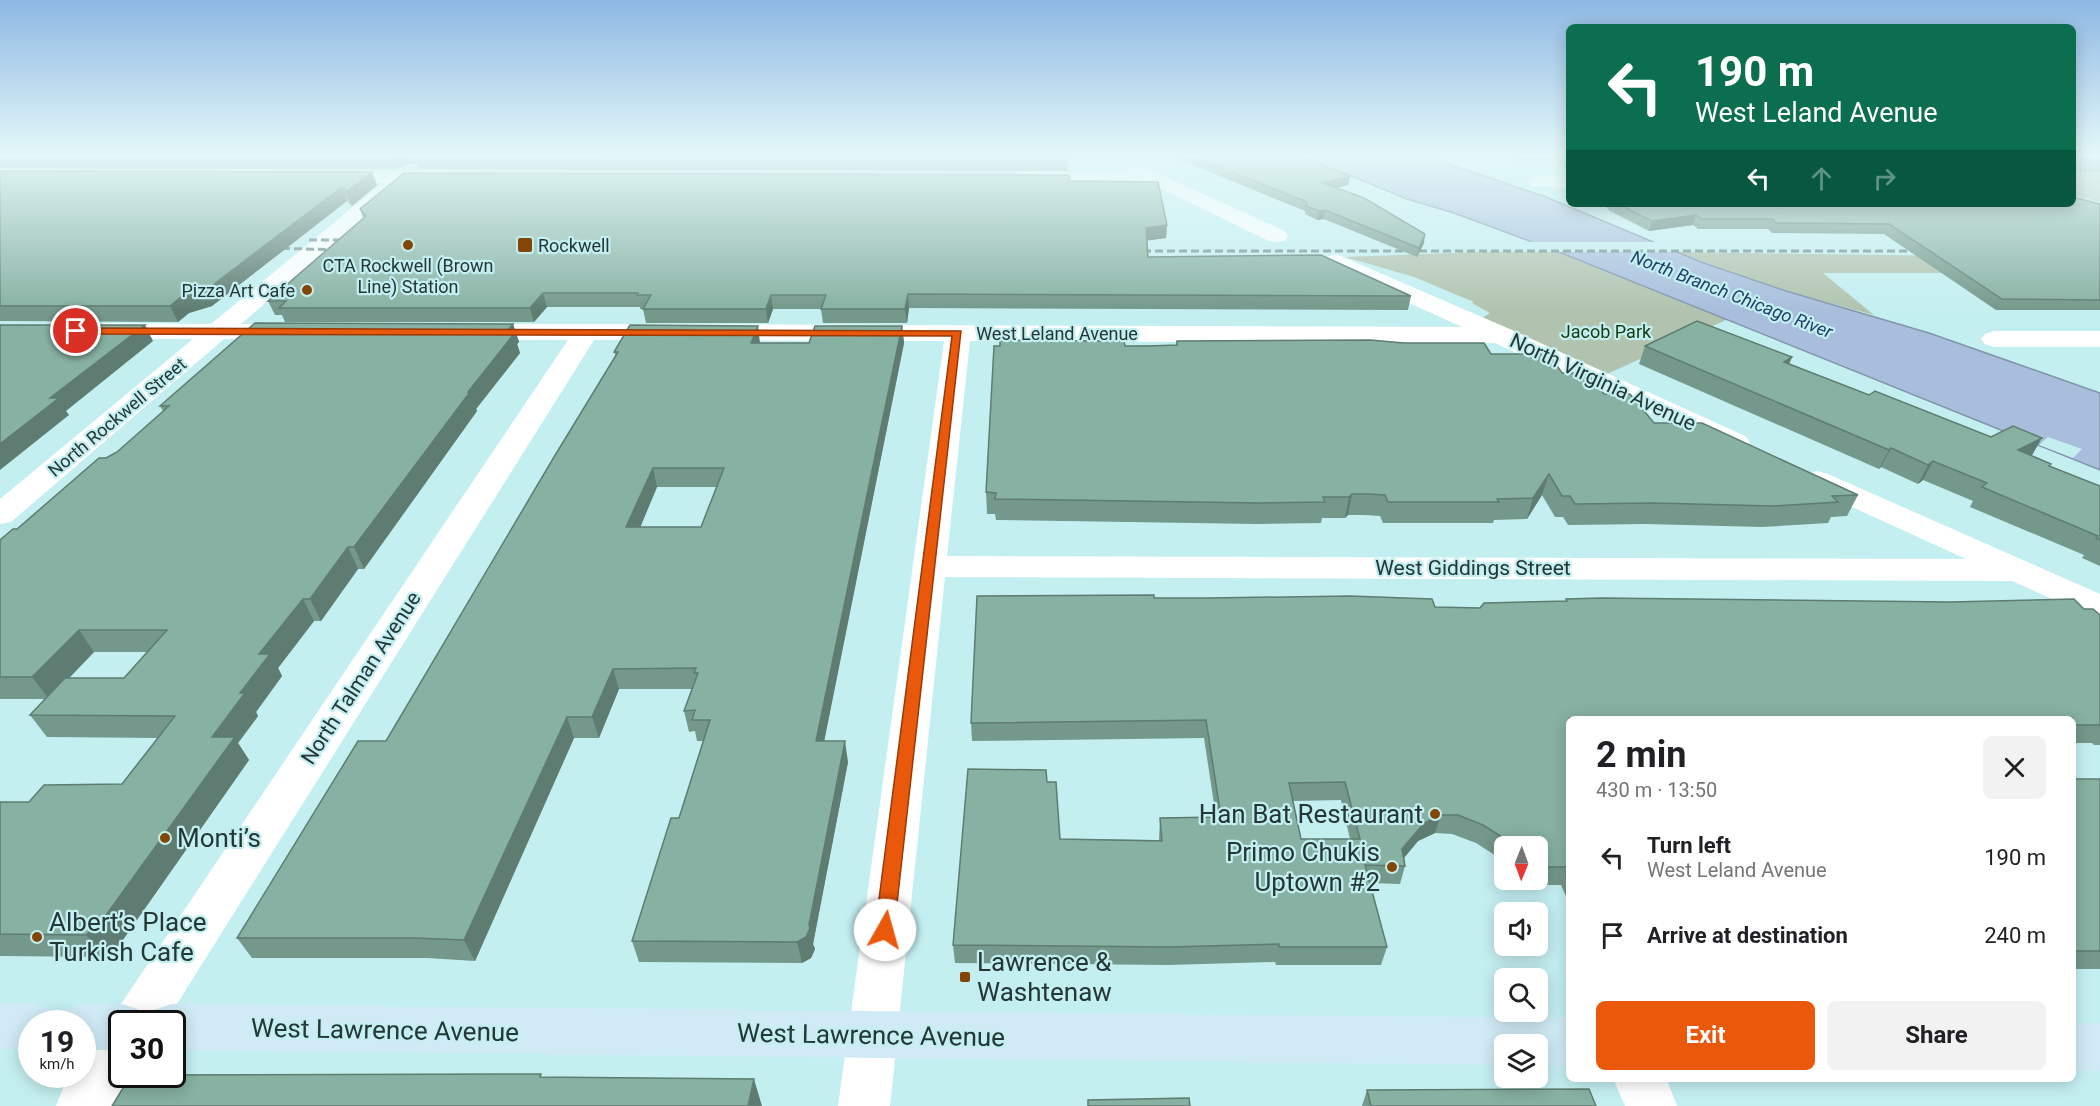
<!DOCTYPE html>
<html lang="en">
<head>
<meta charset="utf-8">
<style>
	:root { --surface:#fff; --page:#f2f2f2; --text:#202124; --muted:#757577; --accent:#ea580c }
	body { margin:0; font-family:Roboto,sans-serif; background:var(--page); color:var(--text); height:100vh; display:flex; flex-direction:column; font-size:22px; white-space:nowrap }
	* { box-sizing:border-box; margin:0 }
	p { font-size:20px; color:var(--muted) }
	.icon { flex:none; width:33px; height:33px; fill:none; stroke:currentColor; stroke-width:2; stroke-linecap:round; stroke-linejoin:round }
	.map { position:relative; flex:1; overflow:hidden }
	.side { position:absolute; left:1566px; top:716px; width:510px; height:366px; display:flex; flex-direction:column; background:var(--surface); border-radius:9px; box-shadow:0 3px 15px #0003 }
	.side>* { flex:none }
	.hud { position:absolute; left:1566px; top:24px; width:510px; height:183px; border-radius:9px; box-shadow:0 3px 15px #0003; background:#0b6e4f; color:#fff; overflow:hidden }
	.needle { width:39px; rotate:181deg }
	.tools { position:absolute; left:1494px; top:836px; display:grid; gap:12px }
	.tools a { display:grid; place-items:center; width:54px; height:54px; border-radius:9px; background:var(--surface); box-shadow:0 3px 15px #0003; font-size:30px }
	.speed { position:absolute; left:18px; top:1010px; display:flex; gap:12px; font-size:30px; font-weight:700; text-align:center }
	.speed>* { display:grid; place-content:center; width:78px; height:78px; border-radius:50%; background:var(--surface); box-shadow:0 3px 15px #0003; line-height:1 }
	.speed small { font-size:15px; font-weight:400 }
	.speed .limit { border:3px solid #111; border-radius:9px; background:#fff; color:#111 }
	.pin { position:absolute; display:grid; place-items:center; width:51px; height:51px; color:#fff; margin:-26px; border:3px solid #fff; border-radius:50%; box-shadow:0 2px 6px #0007 }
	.me { position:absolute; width:66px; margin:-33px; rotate:7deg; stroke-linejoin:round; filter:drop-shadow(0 0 4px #0008) }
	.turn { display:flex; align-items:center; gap:21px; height:126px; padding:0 30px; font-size:27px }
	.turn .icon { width:78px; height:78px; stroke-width:2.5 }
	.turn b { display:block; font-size:42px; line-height:51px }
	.lanes { display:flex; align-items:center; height:57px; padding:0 30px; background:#0003; justify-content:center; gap:30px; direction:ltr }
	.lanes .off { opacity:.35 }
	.round { display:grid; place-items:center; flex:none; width:63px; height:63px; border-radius:9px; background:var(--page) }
	.head { display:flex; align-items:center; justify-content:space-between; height:102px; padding:0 30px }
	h1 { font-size:36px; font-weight:700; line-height:45px }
	.action { display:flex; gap:12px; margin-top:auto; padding:12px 30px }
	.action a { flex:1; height:69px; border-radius:9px; background:var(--accent); color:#fff; font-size:24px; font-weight:700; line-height:69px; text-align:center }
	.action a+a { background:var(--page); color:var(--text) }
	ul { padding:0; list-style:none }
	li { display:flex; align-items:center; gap:18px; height:78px; padding:0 30px }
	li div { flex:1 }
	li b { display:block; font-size:22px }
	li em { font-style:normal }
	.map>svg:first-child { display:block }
</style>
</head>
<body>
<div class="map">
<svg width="2100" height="1106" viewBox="0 0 2100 1106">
	<rect width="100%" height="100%" fill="#c4eff1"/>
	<!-- green -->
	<path fill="#b1c3af" d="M2073 156 2100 168V202L2073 195Z
		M1476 252H1559L1728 319 1607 374 1482 318 1490 313 1472 303 1474 302 1414 277 1345 257Z
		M1676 252 2031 257 1959 273H1823L1874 315 1786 291Z"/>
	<!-- water -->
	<path fill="#a8bedc" stroke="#8195aa" stroke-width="1.5" d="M1303 156H1425L1546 197 1701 262 1786 291 1929 333 2100 393V470L1559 252 1454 213 1407 199Z"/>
	<!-- pier -->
	<path fill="#c4eff1" d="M1524 242H1659L1684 252H1551Z
		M2048 437 2082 449 2073 458 2039 445Z"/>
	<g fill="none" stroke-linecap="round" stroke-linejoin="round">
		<!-- minor -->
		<path fill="#fff" fill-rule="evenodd" d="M1137 164 1285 231 1288 236 1285 241 1277 242 1269 241 1153 185 1025 184 1018 182 1015 178 1018 174 1025 172 1129 173 1127 170 1130 166Z
			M329 171H445L452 173 455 177 452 181 404 183 241 324H289L298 327 302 332 298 337 289 340 224 339 11 522 0 524V499L193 339H103L94 336 90 331 94 326 103 323 211 324 382 183 322 181 319 177 322 173Z
			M1538 176H1569V188L1531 186 1528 182 1531 178Z
			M1336 254 1512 330 1745 436 1750 442 1745 448 1735 451 1725 448 1495 343 970 341 947 556 1966 559 1806 486 1802 480 1806 474 1817 471 1828 474 2100 594V618L2088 615 2012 581 945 577 890 1106H838L944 341 594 340 165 1023H122V1074H133L113 1106H56L63 1088 73 1074H82C82 1056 95 1032 113 1025L119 1007 568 340H469L460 337 456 332 460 327 469 324H586L1462 327 1328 266 1325 261 1328 256Z
			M1994 331H2100V347H1994L1985 344 1981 339 1985 334Z
			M1613 1078H1666L1677 1106H1625Z"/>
		<!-- secondary -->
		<path fill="#d0ebf6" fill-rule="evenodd" d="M0 1003H32L50 1009 56 1023H32V1049H0Z
			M82 1004H122L140 1010 145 1023H122V1050H82V1023H59L64 1010Z
			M172 1004 1569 1018V1066H1538V1044H1504V1065L172 1050V1023H149L154 1010Z
			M2073 1023H2100V1071H2073Z"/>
		<!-- rail -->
		<path stroke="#718e8f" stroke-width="3" stroke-dasharray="8 4" stroke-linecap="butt" d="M309 240H354
			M270 248 345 250
			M1131 251H1926"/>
	</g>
	<!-- wall -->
	<path fill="#74988b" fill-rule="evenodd" d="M0 156H1067L1068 157 1067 171 419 169 417 165 410 163 396 169 0 168Z
		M1171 156H1298L1350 176 1348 185 1336 188 1424 243 1417 257 1324 219 1317 220 1305 214V211Z
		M1514 156H1569V171L1559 161H1517Z
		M2073 156H2100V172H2073Z
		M0 171 377 185 352 206 347 201 212 306 189 313 178 322 0 321Z
		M1070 181 1167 225 1166 238 1147 240 1148 257 1411 296 1408 310 909 308 907 323H823L821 309H773L768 323H646L643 309H640V307H547L534 322H285L282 315H275L268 301 363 218 360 209Z
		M1603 204H2100V310H1996L1884 234 1772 233 1768 229H1698L1693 225 1649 231 1610 211Z
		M513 324 519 342 517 344 520 353 476 409 477 411 364 569H358L321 621H314L278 668 282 676 256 712 258 716 238 743 249 760 120 944 105 957 0 956V802H29L122 784 158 738 47 737 30 715 45 699H0V540L17 529 117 452 163 411 160 406ZM94 652H147L124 678H69Z
		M902 326 904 343 824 741 848 762 813 944 815 949 811 958 802 963 639 962 632 941 679 818 703 741H697L695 731 689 732 684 711 692 689H619L599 738H574L475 961 427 958H252L237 938 386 741 616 356 614 352 760 343H809ZM657 487H717L701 527H640Z
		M1177 341 1491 354 1562 373 1604 394 1654 423 1858 495 1847 516 1831 517 1828 523 1762 527 1646 524 1568 525 1563 517H1555L1542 495 1527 519 1494 520 1493 523H1383L1380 516 1364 515H1348L1345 518H1322L1321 523 1257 524 996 520 995 514H987L986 492 1125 346 1176 345Z
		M1645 346 1792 357 1789 364 1869 395 1991 437 2042 438 2031 456 2049 466 2100 486V566L2082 558 2084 555 1970 507 1973 501 1923 480 1918 484 1881 467 1879 469 1639 364Z
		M1154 598 1435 607 1480 608 1565 601 1566 599 2084 609 2100 615V745H2094L2092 743H2073V718H1569V903L1561 885H1523L1521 879H1538V846H1504V861L1476 843 1452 834 1435 833 1418 841 1404 858 1405 866 1400 884 1370 883 1387 947 1381 965H1276L1275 962 1167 965 955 963 953 945 1047 782 1060 839 1159 840 1160 818 1216 817 1204 738 972 741 971 723ZM1341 800 1350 839H1301L1293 801Z
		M2073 779H2100V969H2073Z
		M1367 1090 1596 1106H1362Z"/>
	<!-- shaded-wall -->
	<path fill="#5e7c71" d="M392 156H407L410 163 396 169Z
		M372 172 377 185 352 206 346 192Z
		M1350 176 1348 185 1321 191 1323 183Z
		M342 187 347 201 212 306 189 313 178 322 170 306 181 297Z
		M1325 210 1324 219 1317 220 1319 211Z
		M1696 215 1693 225 1649 231 1652 221Z
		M1167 225 1166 238 1145 241 1146 228Z
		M1425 234 1424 243 1417 257 1419 248Z
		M543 293 547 307 534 322 530 308Z
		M908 294 909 308 907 323 905 309Z
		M771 295 773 309 768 323 766 309Z
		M513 324 519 342 517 344 520 353 476 409 477 411 364 569 354 547 468 392 508 330Z
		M145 325 153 341 66 411 69 415 0 470V444L50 398Z
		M758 326 760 343H751Z
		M902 326 904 343 820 762 816 741Z
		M1792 357 1784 375V362Z
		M2042 438 2031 457 2018 450Z
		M1891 448 1881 467 1879 469 1889 450Z
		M1933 461 1923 480 1918 484 1928 465Z
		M653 468 657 487 632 547 626 527Z
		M1549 474 1542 495 1527 519 1533 498Z
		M1352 494 1348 515 1345 518 1349 497Z
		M348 547 358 569 321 621 310 599Z
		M303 599 314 621 278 668 282 676 256 712 258 716 238 743 249 760 120 944 105 957 86 935 240 693 259 654Z
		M79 630 94 652 49 699 32 677Z
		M613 669 619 689 599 738 592 717Z
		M567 717 574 738 475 961 464 940Z
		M845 741 848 762 813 944 815 949 811 958 802 963 797 942 809 925Z
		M1441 815 1435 833 1418 841 1398 865 1402 849 1424 823Z
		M754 1079 762 1106H748Z"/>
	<!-- building -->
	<path fill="#87b1a2" stroke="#5e7c71" stroke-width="1.5" fill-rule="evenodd" d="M543 156H1067L1068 157Z
		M1192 156H1298L1350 176 1323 183 1364 198 1425 234 1419 248 1325 210 1319 211 1306 206 1307 202Z
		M2073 156H2100V159H2073Z
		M0 171 372 172 346 192 342 187 205 291 181 297 170 306H0Z
		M404 173 1069 175 1070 181 1158 182 1167 225 1146 228 1148 257 1321 255 1411 296 908 294 905 309H821L826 295H771L766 309H643L651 295H637L638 293H543L530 308H279L286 301H268L366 216 360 209Z
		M2073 197 2100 204V300L2002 299 1889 224 1776 223 1772 219H1702L1696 215 1652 221 1618 204H2073Z
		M1697 321 1792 357 1784 362 1869 395 1875 391 1991 437 2013 426 2042 438 2018 450 2051 464 2049 466 2100 486V540L2096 538 2098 536 1982 487 1987 483 1933 461 1928 465 1891 448 1889 450 1645 346Z
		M255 323 513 324 508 330 514 334 468 392H470L354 547H348L310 599H303L259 654H270L240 693H245L212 737H235L101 922 86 935 0 934V802H29L44 785 122 784 175 716 30 715 65 678H124L167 630H79L32 677H0V540L13 529H17L99 458H106L117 452 169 406H160Z
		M0 325H145L50 398H59L0 444Z
		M630 325 758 326 751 343H809L815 326H902L816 741H845L809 925 810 928 806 937 797 942 632 941 671 818H679L710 720H692L695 710 684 711 698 673H694L696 668 613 669 592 717H567L464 940 415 938H237L358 741H386L554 457 618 352H614ZM653 468H724L701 527H626Z
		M1000 340 1124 341 1125 346H1148L1177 345V341L1370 340 1404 343H1484L1491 354H1549L1562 373H1588L1604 394H1630L1654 423H1702L1858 495 1832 496 1838 502 1772 506 1654 503 1575 504 1570 496H1562L1549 474 1533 498 1497 499 1499 502H1388L1385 495 1369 494H1352L1349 497H1323L1325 502 1260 503 995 499 996 493 986 492 994 346H1000Z
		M1154 595V598H1208L1350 596 1432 599 1435 607 1480 608 1484 603 1567 601 1566 599 1601 598 1950 602 2074 599 2084 609H2093L2100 615V725H2073V718H1569V867H1538V846H1516L1483 825 1458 815H1441L1424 823 1402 849 1405 866 1365 865 1387 947H1279V944L1169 947 953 945 968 769 1046 770 1047 782H1056L1060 839 1162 841 1160 818 1221 817 1206 720 971 723 977 596ZM1345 782 1360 839H1301L1289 783Z
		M2073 779H2100V951H2073Z
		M541 1074 540 1077 754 1079 748 1106H112L131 1075Z
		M1589 1089 1596 1106H1371L1367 1090Z
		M1189 1098 1190 1106H1088V1100Z"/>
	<!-- sky -->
	<linearGradient id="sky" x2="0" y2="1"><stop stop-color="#8eb8e3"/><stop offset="0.5" stop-color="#e4f8f9"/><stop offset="1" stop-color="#e4f8f9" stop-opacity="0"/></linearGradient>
	<rect width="2100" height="311" fill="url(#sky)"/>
	<!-- route -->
	<path fill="#ea580c" stroke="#983908" stroke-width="1.5" d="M76 328 961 331 894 930 892 936 885 938 878 936 875 930 952 336 72 334 71 331Z"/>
	<!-- markers -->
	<g fill="#834604" stroke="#c4eff1" stroke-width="2">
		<circle cx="408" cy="245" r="6"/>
		<rect x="517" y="237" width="16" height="16" rx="3"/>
		<circle cx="307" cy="290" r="6"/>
		<circle cx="1435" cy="814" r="6"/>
		<circle cx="165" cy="838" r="6"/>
		<circle cx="1392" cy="867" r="6"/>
		<circle cx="37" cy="937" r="6"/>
		<rect x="959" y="971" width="12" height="12" rx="3"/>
	</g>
	<g text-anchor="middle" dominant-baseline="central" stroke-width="4.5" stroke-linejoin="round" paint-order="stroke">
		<!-- far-poi labels -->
		<g font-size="18" fill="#253637" stroke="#c4eff1" text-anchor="start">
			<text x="538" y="245">Rockwell</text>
			<text x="408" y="265" text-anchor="middle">CTA Rockwell (Brown<tspan x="408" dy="21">Line) Station</tspan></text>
			<text x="295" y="290" text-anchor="end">Pizza Art Cafe</text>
		</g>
		<!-- far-water labels -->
		<g font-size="18" font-style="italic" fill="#214069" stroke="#c4eff1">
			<text transform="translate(1732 294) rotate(21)">North Branch Chicago River</text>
		</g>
		<!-- far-park labels -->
		<g font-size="18" fill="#133a12" stroke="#c4eff1">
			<text x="1606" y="331">Jacob Park</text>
		</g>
		<!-- far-street labels -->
		<g font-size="18" fill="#253637" stroke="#c4eff1">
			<text x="1057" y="333">West Leland Avenue</text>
			<text transform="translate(117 417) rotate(-40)">North Rockwell Street</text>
		</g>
		<!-- street labels -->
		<g font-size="21" fill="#253637" stroke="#c4eff1">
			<text transform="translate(1603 382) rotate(25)">North Virginia Avenue</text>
			<text x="1473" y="568">West Giddings Street</text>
			<text transform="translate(361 678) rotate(-57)">North Talman Avenue</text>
		</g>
		<!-- near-poi labels -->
		<g font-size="26" fill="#253637" stroke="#c4eff1" text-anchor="start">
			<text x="1423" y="814" text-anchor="end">Han Bat Restaurant</text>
			<text x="177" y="838">Monti’s</text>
			<text x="1380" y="852" text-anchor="end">Primo Chukis<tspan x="1380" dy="30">Uptown #2</tspan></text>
			<text x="49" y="922">Albert’s Place<tspan x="49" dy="30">Turkish Cafe</tspan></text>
			<text x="977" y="962">Lawrence &amp;<tspan x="977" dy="30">Washtenaw</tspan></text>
		</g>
		<!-- near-street labels -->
		<g font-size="26" fill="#253637" stroke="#c4eff1">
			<text transform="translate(385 1030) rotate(1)">West Lawrence Avenue</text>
			<text transform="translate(871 1035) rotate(1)">West Lawrence Avenue</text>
		</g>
	</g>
</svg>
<div class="tools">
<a><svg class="needle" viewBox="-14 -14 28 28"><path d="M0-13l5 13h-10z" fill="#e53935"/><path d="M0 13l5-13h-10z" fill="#757577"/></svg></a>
<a><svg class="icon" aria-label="sound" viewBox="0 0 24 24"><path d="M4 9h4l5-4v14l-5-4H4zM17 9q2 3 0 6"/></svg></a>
<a><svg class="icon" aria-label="search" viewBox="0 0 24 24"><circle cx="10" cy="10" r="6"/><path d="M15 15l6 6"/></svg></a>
<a><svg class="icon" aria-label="layers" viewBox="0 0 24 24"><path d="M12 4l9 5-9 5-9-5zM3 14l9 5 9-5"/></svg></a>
</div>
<div class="speed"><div>19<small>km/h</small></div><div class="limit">30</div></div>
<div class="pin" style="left:76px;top:331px;background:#d93025"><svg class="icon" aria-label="arrive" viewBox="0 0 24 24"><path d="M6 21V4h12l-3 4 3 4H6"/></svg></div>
<svg class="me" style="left:885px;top:930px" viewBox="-20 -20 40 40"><circle r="19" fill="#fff"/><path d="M0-13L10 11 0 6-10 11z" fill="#ea580c"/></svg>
<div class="hud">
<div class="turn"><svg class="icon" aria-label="left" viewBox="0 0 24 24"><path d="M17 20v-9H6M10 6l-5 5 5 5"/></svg><div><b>190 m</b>West Leland Avenue</div></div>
<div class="lanes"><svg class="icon" aria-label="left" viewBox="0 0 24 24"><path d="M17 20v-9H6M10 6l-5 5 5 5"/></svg><svg class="icon off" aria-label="ahead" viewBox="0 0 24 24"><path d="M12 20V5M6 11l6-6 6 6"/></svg><svg class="icon off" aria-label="right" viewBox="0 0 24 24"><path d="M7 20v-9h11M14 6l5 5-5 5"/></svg></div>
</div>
<section class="side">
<div class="head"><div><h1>2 min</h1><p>430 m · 13:50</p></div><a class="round"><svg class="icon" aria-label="close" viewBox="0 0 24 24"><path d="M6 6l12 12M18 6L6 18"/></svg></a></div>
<ul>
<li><svg class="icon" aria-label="left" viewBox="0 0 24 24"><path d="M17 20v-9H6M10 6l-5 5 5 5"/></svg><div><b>Turn left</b><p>West Leland Avenue</p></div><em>190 m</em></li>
<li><svg class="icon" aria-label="arrive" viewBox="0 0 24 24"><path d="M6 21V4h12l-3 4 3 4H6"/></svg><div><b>Arrive at destination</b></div><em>240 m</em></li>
</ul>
<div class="action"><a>Exit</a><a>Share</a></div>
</section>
</div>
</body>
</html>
